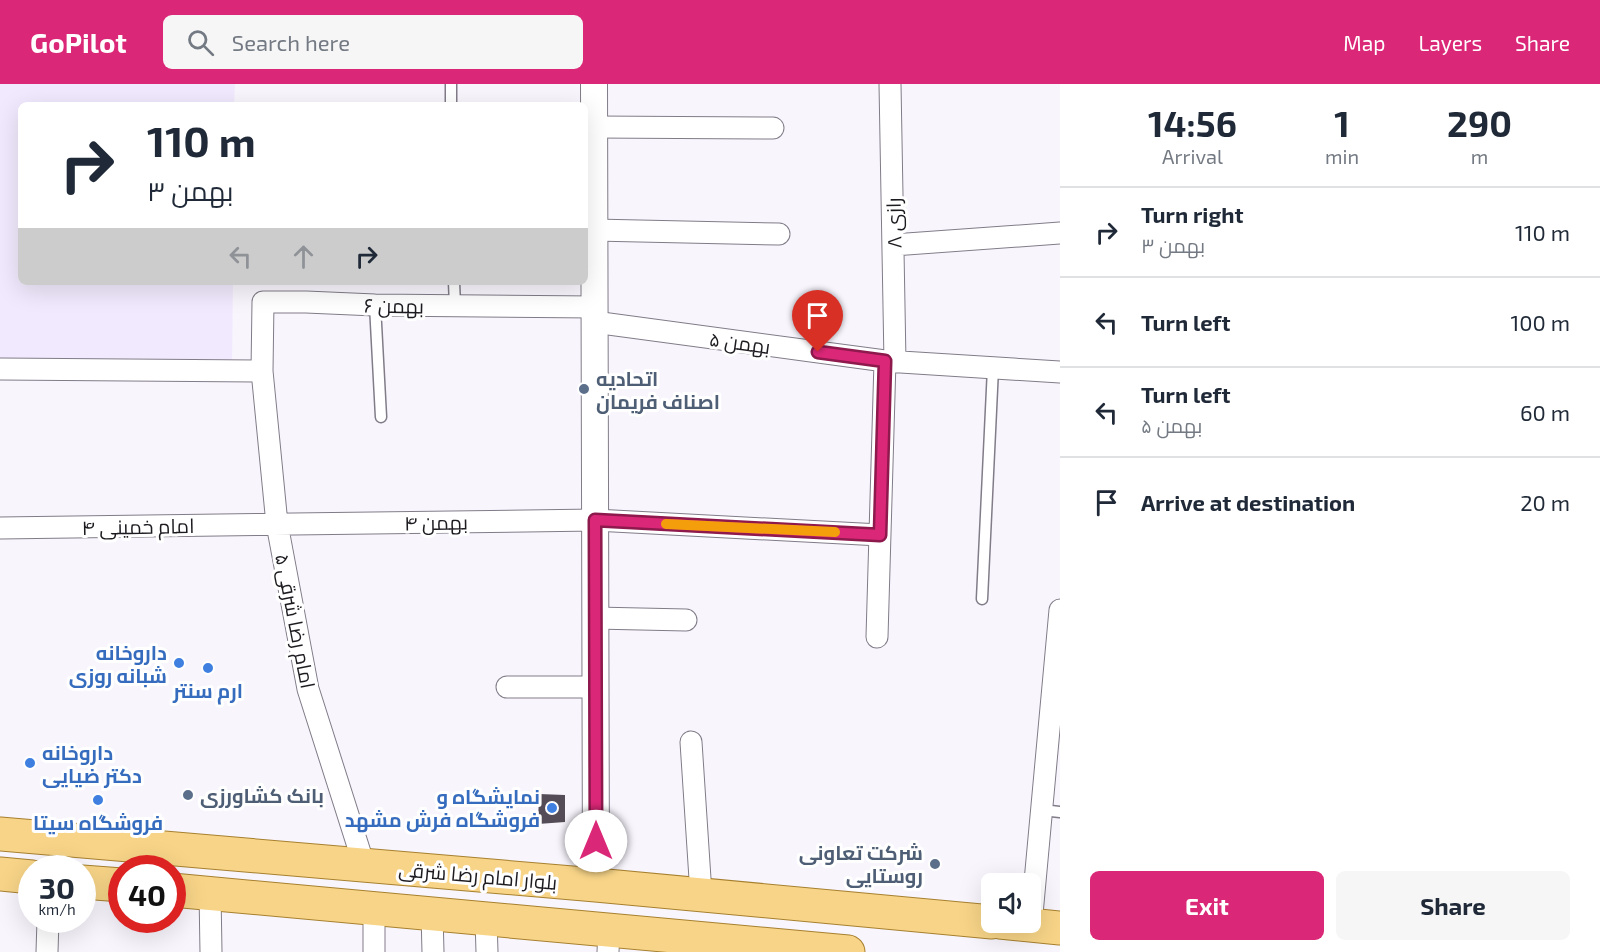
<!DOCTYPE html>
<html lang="en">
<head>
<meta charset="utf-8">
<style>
	:root { --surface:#fff; --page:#f6f6f7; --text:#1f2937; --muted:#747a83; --line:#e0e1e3; --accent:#db2777 }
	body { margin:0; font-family:"Exo 2",Cairo,sans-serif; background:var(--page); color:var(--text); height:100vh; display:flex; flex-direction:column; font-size:22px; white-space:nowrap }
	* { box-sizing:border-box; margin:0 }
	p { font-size:20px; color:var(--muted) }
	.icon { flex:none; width:33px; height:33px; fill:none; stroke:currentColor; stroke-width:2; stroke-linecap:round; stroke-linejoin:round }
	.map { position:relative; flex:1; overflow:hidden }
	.panel { display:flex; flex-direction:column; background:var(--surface); width:540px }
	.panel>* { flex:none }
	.guide { position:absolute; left:18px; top:18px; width:570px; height:183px; border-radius:9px; box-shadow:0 6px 24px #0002; background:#fff; color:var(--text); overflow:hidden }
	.buttons { position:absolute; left:981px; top:789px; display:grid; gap:12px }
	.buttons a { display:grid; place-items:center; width:60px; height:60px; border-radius:9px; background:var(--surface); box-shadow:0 6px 24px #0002; font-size:30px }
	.speed { position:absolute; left:18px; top:771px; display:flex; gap:12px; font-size:30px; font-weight:700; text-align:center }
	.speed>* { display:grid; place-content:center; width:78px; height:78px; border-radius:50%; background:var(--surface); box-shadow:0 6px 24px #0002; line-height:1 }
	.speed small { font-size:15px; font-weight:400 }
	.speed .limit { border:9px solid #d22; background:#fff; color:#111 }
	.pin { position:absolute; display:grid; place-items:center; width:51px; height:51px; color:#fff; margin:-62px -26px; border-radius:50% 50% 50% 0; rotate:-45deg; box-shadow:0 0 6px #0007 }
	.pin .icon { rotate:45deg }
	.me { position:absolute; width:66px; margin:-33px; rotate:0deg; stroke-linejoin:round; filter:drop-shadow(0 0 4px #0008) }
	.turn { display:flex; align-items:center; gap:21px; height:126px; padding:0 30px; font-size:27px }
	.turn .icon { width:78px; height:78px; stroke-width:2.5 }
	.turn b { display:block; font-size:42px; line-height:51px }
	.lanes { display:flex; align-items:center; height:57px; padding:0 30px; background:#0003; justify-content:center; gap:30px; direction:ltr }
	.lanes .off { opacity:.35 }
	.eta { display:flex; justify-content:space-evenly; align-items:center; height:102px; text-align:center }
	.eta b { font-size:36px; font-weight:700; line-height:42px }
	.action { display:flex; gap:12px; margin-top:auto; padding:12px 30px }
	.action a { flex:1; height:69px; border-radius:9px; background:var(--accent); color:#fff; font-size:24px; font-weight:700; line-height:69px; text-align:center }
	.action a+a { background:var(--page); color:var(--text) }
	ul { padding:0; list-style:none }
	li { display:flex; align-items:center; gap:18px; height:90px; padding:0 30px; border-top:2px solid var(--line) }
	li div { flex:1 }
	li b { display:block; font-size:22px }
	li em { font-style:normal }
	header { display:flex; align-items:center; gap:36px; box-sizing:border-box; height:84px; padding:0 30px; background:var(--accent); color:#fff }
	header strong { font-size:28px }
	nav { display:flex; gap:33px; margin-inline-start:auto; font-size:21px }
	.search { width:420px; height:54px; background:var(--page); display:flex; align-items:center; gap:15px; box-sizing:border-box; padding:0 21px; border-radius:9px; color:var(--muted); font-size:22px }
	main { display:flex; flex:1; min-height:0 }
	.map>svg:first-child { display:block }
</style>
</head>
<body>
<header>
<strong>GoPilot</strong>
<div class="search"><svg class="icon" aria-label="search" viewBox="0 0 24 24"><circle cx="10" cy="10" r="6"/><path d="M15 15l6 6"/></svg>Search here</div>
<nav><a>Map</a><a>Layers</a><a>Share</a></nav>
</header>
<main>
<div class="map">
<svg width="1060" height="868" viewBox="0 0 1060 868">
	<rect width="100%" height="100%" fill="#f8f5fd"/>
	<!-- built -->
	<path fill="#f1e9fd" d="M0 0H235L234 21H21V198H233L232 277 0 275Z"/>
	<!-- building -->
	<path fill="#544c56" d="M539 710 565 711V738L538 740Z"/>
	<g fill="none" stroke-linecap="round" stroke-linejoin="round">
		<defs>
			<path id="service" d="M451 0V21
				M454 198 455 222
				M375 221 381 333
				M982 515 993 284
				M1042 726 1060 728"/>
			<path id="minor" d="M890 0 895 278
				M594 43 773 44
				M594 146 779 150
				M893 161 1060 149
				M594 238 885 277 1060 288
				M0 285 262 287
				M0 444 595 436 880 451
				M595 534 686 536
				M877 553 885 277
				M507 603H596
				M691 658 701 810
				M364 781 308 605 277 440 262 287 263 218H306L375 221 594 223
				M210 809 211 868
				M432 830 433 868
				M486 835 487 868
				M1031 841 1060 526
				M47 868 48 836
				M374 868V825
				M608 868 609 846"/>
			<path id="tertiary" d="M594 0 596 801"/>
			<path id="primary" d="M0 750 596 801 992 838
				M0 790 32 793
				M82 798 122 801
				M172 806 848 868
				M1000 838 1060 844"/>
		</defs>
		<!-- service casing -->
		<use href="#service" stroke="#817c88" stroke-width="13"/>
		<!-- minor casing -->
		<use href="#minor" stroke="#817c88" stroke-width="23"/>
		<!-- tertiary casing -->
		<use href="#tertiary" stroke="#817c88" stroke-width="28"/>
		<!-- primary casing -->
		<use href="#primary" stroke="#a7802f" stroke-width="35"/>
		<!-- service -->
		<use href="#service" stroke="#fff" stroke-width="10"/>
		<!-- minor -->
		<use href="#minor" stroke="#fff" stroke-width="21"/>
		<!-- tertiary -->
		<use href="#tertiary" stroke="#fff" stroke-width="26"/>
		<!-- primary -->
		<use href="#primary" stroke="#f7d487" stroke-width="33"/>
	</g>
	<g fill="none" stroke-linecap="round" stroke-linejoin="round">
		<defs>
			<path id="route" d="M596 757 595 436 880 451 885 277 818 268"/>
		</defs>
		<!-- route casing -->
		<use href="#route" stroke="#8e194d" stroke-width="15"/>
		<!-- route -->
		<use href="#route" stroke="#db2777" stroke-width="10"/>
		<!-- slow -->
		<path stroke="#f59e0b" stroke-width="10" d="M666 440 835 448"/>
	</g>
	<!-- markers -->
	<g fill="#5c6f8a" stroke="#fff" stroke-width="2">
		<circle cx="584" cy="305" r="6"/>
		<circle cx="188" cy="711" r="6"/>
		<circle cx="935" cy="780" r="6"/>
	</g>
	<g fill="#3f7fe0" stroke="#fff" stroke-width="2">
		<circle cx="179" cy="579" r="6"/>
		<circle cx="208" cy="584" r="6"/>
		<circle cx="30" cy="679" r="6"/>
		<circle cx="98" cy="716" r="6"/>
		<circle cx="552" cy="724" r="6"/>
	</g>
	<g text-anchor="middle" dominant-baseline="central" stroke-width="6" stroke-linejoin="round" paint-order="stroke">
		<!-- street labels -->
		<g font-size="20" fill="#1d1b20" stroke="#fff">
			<text transform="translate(893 139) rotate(-91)">رازی ۸</text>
			<text transform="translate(394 221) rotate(1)">بهمن ۶</text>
			<text transform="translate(740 258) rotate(8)">بهمن ۵</text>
			<text transform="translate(436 438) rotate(-1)">بهمن ۴</text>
			<text transform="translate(138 442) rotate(-1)">امام خمینی ۴</text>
			<text transform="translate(296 537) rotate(79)">امام رضا شرقی ۵</text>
			<text transform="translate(478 791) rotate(5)">بلوار امام رضا شرقی</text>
		</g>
		<!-- service labels -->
		<g font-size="20" font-weight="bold" fill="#4e5e75" stroke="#fff" text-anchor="start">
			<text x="596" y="294">اتحادیه<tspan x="596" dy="23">اصناف فریمان</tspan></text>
			<text x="200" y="711">بانک کشاورزی</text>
			<text x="923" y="768" text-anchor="end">شرکت تعاونی<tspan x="923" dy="23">روستایی</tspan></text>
		</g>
		<!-- shop labels -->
		<g font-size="20" font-weight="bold" fill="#366cbe" stroke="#fff" text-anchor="end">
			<text x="167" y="568">داروخانه<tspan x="167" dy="23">شبانه روزی</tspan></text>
			<text x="208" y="606" text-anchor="middle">ارم سنتر</text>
			<text x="42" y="668" text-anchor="start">داروخانه<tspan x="42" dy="23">دکتر ضیایی</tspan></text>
			<text x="540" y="712">نمایشگاه و<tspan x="540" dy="23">فروشگاه فرش مشهد</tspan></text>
			<text x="98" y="738" text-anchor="middle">فروشگاه سیتا</text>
		</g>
	</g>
</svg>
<div class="buttons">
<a><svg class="icon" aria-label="sound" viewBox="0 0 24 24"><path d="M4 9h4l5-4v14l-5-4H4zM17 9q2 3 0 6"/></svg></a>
</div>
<div class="speed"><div>30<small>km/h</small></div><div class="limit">40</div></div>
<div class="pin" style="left:818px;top:268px;background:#d93025"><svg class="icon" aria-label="arrive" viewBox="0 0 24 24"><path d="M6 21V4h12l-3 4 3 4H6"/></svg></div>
<svg class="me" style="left:596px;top:757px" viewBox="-20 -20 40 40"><circle r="19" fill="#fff"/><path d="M0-13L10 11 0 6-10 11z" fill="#db2777"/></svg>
<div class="guide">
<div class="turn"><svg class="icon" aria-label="right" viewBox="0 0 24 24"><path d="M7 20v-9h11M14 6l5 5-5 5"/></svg><div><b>110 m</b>بهمن ۳</div></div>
<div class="lanes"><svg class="icon off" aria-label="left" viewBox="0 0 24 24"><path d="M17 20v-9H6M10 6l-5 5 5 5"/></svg><svg class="icon off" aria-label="ahead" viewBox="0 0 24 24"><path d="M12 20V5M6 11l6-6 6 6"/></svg><svg class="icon" aria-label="right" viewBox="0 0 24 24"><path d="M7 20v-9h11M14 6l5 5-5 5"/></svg></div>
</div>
</div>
<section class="panel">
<div class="eta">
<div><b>14:56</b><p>Arrival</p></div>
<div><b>1</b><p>min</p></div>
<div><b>290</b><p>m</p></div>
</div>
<ul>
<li><svg class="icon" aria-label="right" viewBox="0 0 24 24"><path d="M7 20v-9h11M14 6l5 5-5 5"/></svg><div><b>Turn right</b><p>بهمن ۳</p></div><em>110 m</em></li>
<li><svg class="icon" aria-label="left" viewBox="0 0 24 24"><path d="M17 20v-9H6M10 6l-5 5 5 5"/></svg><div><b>Turn left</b></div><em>100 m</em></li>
<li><svg class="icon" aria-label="left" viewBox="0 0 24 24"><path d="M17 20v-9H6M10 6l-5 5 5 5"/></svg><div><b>Turn left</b><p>بهمن ۵</p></div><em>60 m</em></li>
<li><svg class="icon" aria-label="arrive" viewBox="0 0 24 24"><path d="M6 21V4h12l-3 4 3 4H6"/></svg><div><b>Arrive at destination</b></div><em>20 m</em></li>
</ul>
<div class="action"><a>Exit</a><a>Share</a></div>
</section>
</main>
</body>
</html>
